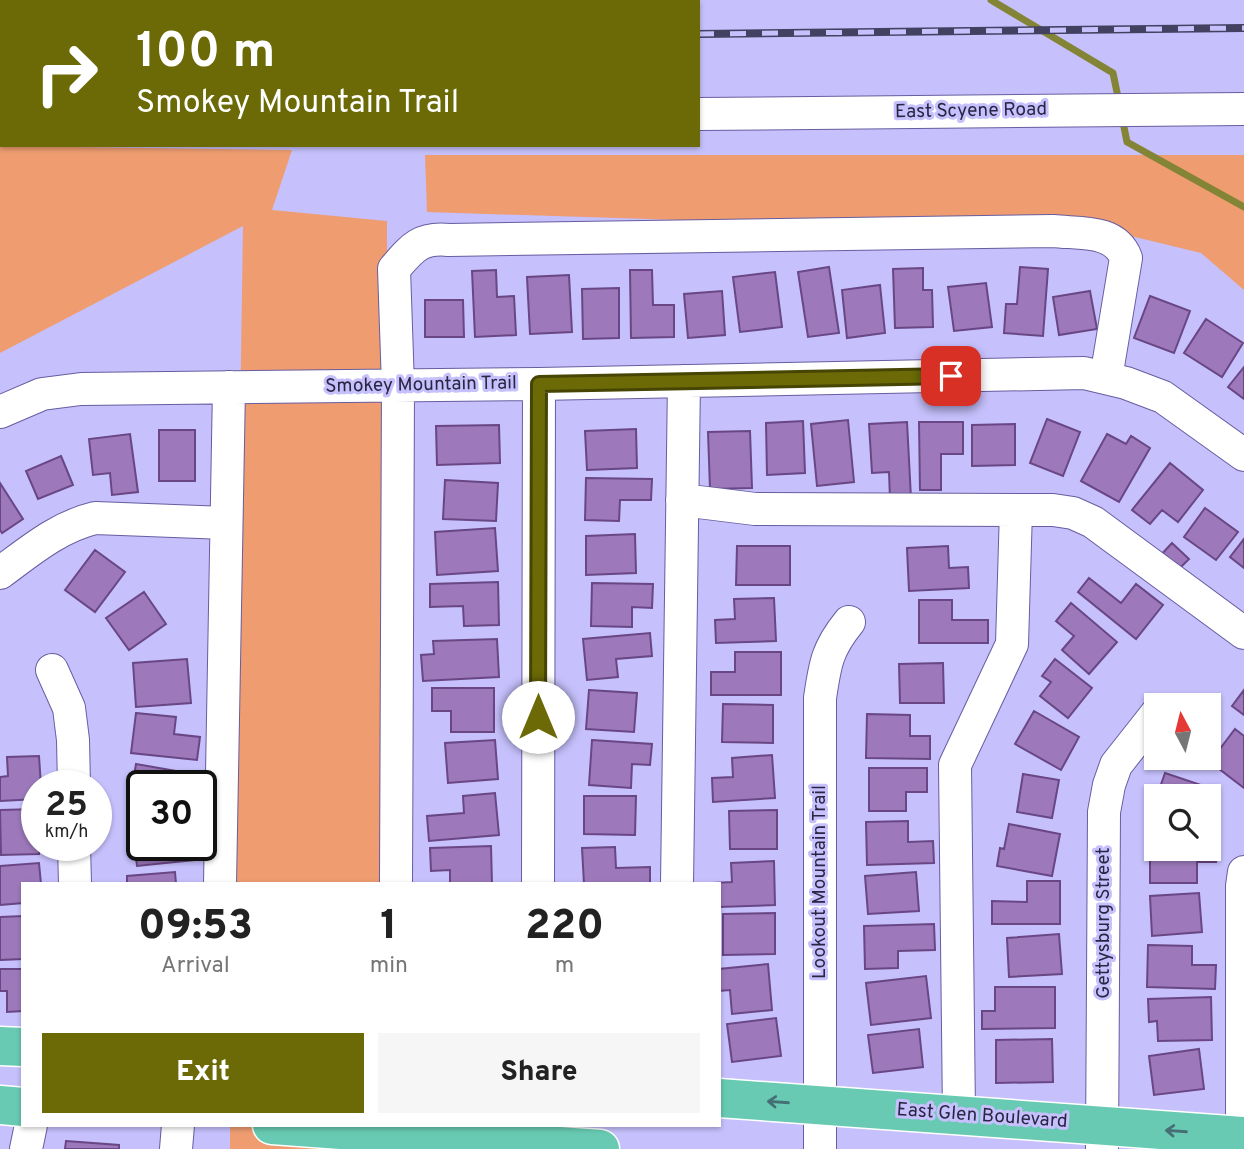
<!DOCTYPE html>
<html lang="en">
<head>
<meta charset="utf-8">
<style>
	:root { --surface:#fff; --page:#f6f6f6; --text:#222; --muted:#767676; --accent:#6b6a06 }
	body { margin:0; font-family:Overpass,sans-serif; background:var(--page); color:var(--text); height:100vh; display:flex; flex-direction:column; font-size:26px; white-space:nowrap }
	* { box-sizing:border-box; margin:0 }
	p { font-size:23px; color:var(--muted) }
	.icon { flex:none; width:38px; height:38px; fill:none; stroke:currentColor; stroke-width:2; stroke-linecap:round; stroke-linejoin:round }
	.map { position:relative; flex:1; overflow:hidden }
	.drawer { position:absolute; left:21px; top:882px; width:700px; height:245px; display:flex; flex-direction:column; background:var(--surface); border-radius:0px; box-shadow:0 2px 5px #0004 }
	.drawer>* { flex:none }
	.hud { position:absolute; left:0px; top:0px; width:700px; height:147px; box-shadow:0 2px 5px #0004; background:#6b6a06; color:#fff; overflow:hidden }
	.needle { width:46px; rotate:353deg }
	.controls { position:absolute; left:1144px; top:693px; display:grid; gap:14px }
	.controls a { display:grid; place-items:center; width:77px; height:77px; border-radius:0px; background:var(--surface); box-shadow:0 2px 5px #0004; font-size:35px }
	.speed { position:absolute; left:21px; top:770px; display:flex; gap:14px; font-size:35px; font-weight:700; text-align:center }
	.speed>* { display:grid; place-content:center; width:91px; height:91px; border-radius:50%; background:var(--surface); box-shadow:0 2px 5px #0004; line-height:1 }
	.speed small { font-size:18px; font-weight:400 }
	.speed .limit { border:4px solid #111; border-radius:10px; background:#fff; color:#111 }
	.pin { position:absolute; display:grid; place-items:center; width:60px; height:60px; color:#fff; margin:-30px; border-radius:14px; box-shadow:0 4px 10px #0006 }
	.me { position:absolute; width:77px; margin:-38px; rotate:0deg; stroke-linejoin:round; filter:drop-shadow(0 0 5px #0008) }
	.turn { display:flex; align-items:center; gap:24px; height:147px; padding:0 21px; font-size:32px }
	.turn .icon { width:91px; height:91px; stroke-width:2.5 }
	.turn b { display:block; font-size:49px; line-height:60px }
	.eta { display:flex; justify-content:space-evenly; align-items:center; height:119px; text-align:center }
	.eta b { font-size:42px; font-weight:800; line-height:49px }
	.button { display:flex; gap:14px; margin-top:auto; padding:14px 21px }
	.button a { flex:1; height:80px; border-radius:0px; background:var(--accent); color:#fff; font-size:28px; font-weight:800; line-height:80px; text-align:center }
	.button a+a { background:var(--page); color:var(--text) }
	.map>svg:first-child { display:block }
</style>
</head>
<body>
<div class="map">
<svg width="1244" height="1149" viewBox="0 0 1244 1149">
	<rect width="100%" height="100%" fill="#c6c0fc"/>
	<!-- green -->
	<path fill="#ee9c70" d="M0 146 292 150 272 210 387 221V884H233L243 226 0 353Z
		M425 155H1244V290L1201 253 1131 236 1057 223 801 224 427 212Z
		M230 1125H387V1149H230Z"/>
	<g fill="none" stroke-linecap="round" stroke-linejoin="round">
		<!-- stream -->
		<path stroke="#848436" stroke-width="7" d="M991 0 1113 73 1119 102
			M1122 117 1127 142 1244 207"/>
	</g>
	<!-- building -->
	<path fill="#9d79bb" stroke="#694684" stroke-width="2" d="M829 267 839 333 808 337 798 272Z
		M1020 267 1048 269 1043 336 1004 333 1006 304H1017Z
		M923 268V290H932L933 327 895 328 893 269Z
		M496 270 497 297 514 296 516 335 475 337 472 271Z
		M630 270H652L653 305H674V337L631 338Z
		M775 272 782 327 740 332 733 277Z
		M569 275 572 332 530 334 527 277Z
		M986 283 992 327 954 331 948 287Z
		M880 285 885 333 847 338 842 290Z
		M619 288V338L583 339 582 289Z
		M722 291 725 335 688 338 684 294Z
		M1090 291 1097 329 1059 335 1053 297Z
		M1150 296 1190 311 1174 353 1134 338Z
		M425 300H463L464 337H425Z
		M1206 319 1243 343 1222 377 1184 353Z
		M1244 367V399L1228 387Z
		M1047 419 1080 432 1063 476 1030 463Z
		M848 420 854 482 817 486 811 424Z
		M803 421 805 473 767 475 766 423Z
		M907 422 911 498 890 499 889 472 872 473 869 424Z
		M919 422H963V454H941V490H920Z
		M1015 424V465L972 466V425Z
		M499 425 500 463 437 465 436 426Z
		M636 429 637 468 587 470 585 431Z
		M159 430H195V481H159Z
		M750 431 752 488 710 489 708 432Z
		M130 434 138 492 112 495 110 473 93 475 89 439Z
		M1107 434 1126 444 1131 436 1150 448 1119 502 1081 481Z
		M61 456 73 485 38 499 26 471Z
		M1170 463 1203 490 1178 522 1162 510 1150 524 1132 510Z
		M586 478 652 479 651 500H620L619 521 585 520Z
		M445 480 498 483 496 521 443 519Z
		M0 483 23 519 2 533 0 530Z
		M1205 508 1238 532 1216 560 1184 537Z
		M495 528 498 571 437 575 435 532Z
		M635 534 636 573 586 575V536Z
		M1244 539V568L1230 557Z
		M1172 543 1189 559 1176 572 1159 557Z
		M737 546H790V585H736Z
		M948 546 949 568 968 567 969 588 909 591 907 548Z
		M95 550 125 572 95 612 65 590Z
		M1089 578 1121 603 1136 584 1163 605 1136 639 1078 592Z
		M498 582 499 625 464 626 463 606 430 607V584Z
		M592 583 653 584 652 608 632 607V627L591 626Z
		M144 592 166 624 129 650 106 618Z
		M774 598 776 641 716 643 715 620 735 619 734 599Z
		M919 600H952V620H988V643H919Z
		M1071 603 1117 642 1089 674 1062 650 1074 636 1056 621Z
		M650 633 652 656 616 659 618 677 587 680 583 639Z
		M497 639 499 677 423 681 421 655 434 654 433 641Z
		M735 652H781V695H711V672H735Z
		M187 659 191 703 136 707 133 663Z
		M1055 659 1092 688 1068 718 1040 696 1051 682 1042 676Z
		M943 663 944 703H900L899 664Z
		M432 688H494V732H451V711H432Z
		M589 690 637 693 634 732 586 729Z
		M1244 690V715L1232 706Z
		M723 704 773 705V743L722 742Z
		M1034 711 1079 737 1061 770 1015 744Z
		M136 713 176 717 174 734 200 737 197 760 131 753Z
		M867 714 910 715V736H930V759L866 758Z
		M1235 729 1244 736V788L1210 762Z
		M495 740 498 779 448 783 445 743Z
		M592 740 652 744 650 765 632 764 631 788 589 785Z
		M772 755 775 798 713 802 712 778 733 777 732 758Z
		M39 756 41 786H37V799L0 801V777L8 776 7 757Z
		M136 764 188 773 186 786H142V807L129 805Z
		M869 768H927V792H906V811H869Z
		M1165 773 1213 789 1209 800V796H1157Z
		M1023 774 1059 780 1052 818 1017 812Z
		M495 793 499 835 429 841 427 816 464 813 463 796Z
		M584 796H636L635 835 584 834Z
		M37 809V845H39V854L1 855 0 810Z
		M777 810V849H730L729 811Z
		M908 821V842L933 841 934 863 867 865 866 822Z
		M142 823V845H192L194 860 137 866 132 824Z
		M1009 824 1060 834 1052 876 997 866 1000 848 1004 849Z
		M1150 840H1157V849H1209V840H1216V862H1197V883H1150Z
		M491 846 492 884H450V870L431 871 430 848Z
		M615 847 616 868 650 867V884H584L582 848Z
		M774 861 775 905 719 907V884L712 883 732 882 731 863Z
		M39 863 41 884H23V903L0 905V866Z
		M175 872 176 884H127V876Z
		M916 872 919 911 868 914 865 876Z
		M1027 881H1060V924H992V901L1027 902Z
		M1199 893 1202 932 1152 936 1150 896Z
		M775 913V954L723 955V914Z
		M23 916V959L0 960V917Z
		M934 924 935 950 898 951V968L865 969 864 926Z
		M1059 934 1062 974 1009 977 1007 938Z
		M1148 945 1192 946V965H1216L1215 989 1147 987Z
		M768 964 772 1010 732 1014 730 990 719 991V969Z
		M0 969H23V1011L7 1012V991H0Z
		M926 976 931 1018 871 1025 866 983Z
		M995 987H1055V1028L982 1029V1011H995Z
		M1211 997 1212 1040 1158 1041 1157 1021 1149 1022 1148 999Z
		M776 1018 781 1056 732 1062 727 1024Z
		M919 1029 923 1067 873 1073 868 1035Z
		M1052 1039 1053 1082 996 1083V1040Z
		M1199 1049 1204 1089 1154 1095 1149 1056Z
		M66 1141 119 1145V1149H65Z"/>
	<g fill="none" stroke-linecap="round" stroke-linejoin="round">
		<defs>
			<path id="minor" d="M698 114 1244 109
				M0 120H2
				M0 412 42 394 81 389 539 384 1084 373 1126 383 1163 397 1244 455
				M682 500 755 509 1053 510 1073 513 1093 522 1244 633
				M0 573C30 551 58 527 95 518L226 523
				M52 670 69 708 73 740 74 786
				M74 845 75 884
				M220 884 229 387
				M396 884 398 386 394 269C412 248 420 237 449 240L1053 231C1080 234 1115 229 1126 258L1106 378
				M538 884 539 384
				M677 884 684 381
				M959 1115 955 765 1012 644 1016 510
				M1242 1136V886L1244 872
				M26 1149 31 1125
				M176 1149 178 1125
				M820 1149V698C825 664 827 649 849 622
				M1102 1149 1104 812 1109 785 1116 765 1157 713"/>
			<path id="major" d="M0 1046 23 1047
				M719 1098 1244 1136
				M0 1105 23 1107
				M272 1125 600 1149"/>
		</defs>
		<!-- minor casing -->
		<use href="#minor" stroke="#675da0" stroke-width="34"/>
		<!-- major casing -->
		<use href="#major" stroke="#fff" stroke-width="41"/>
		<!-- minor -->
		<use href="#minor" stroke="#fff" stroke-width="32"/>
		<!-- major -->
		<use href="#major" stroke="#68cab3" stroke-width="38"/>
		<defs>
			<path id="rail" d="M698 34 1244 28
				M0 39H2"/>
		</defs>
		<!-- rail casing -->
		<use href="#rail" stroke="#444062" stroke-width="8"/>
		<!-- rail -->
		<use href="#rail" stroke="#c6c0fc" stroke-width="5" stroke-dasharray="16" stroke-linecap="butt"/>
	</g>
	<!-- one-way arrows -->
	<defs><path id="oneway-shaft" d="M-6 0H5M1.5-3L5.5 0L1.5 3" fill="none" stroke-width="1.6" stroke-linecap="round" stroke-linejoin="round" transform="scale(1.75)"/></defs>
	<g stroke="#456f75">
		<use href="#oneway-shaft" transform="translate(778 1102) rotate(-176)"/>
		<use href="#oneway-shaft" transform="translate(1176 1131) rotate(-176)"/>
	</g>
	<g fill="none" stroke-linecap="round" stroke-linejoin="round">
		<defs>
			<path id="route" d="M538 717 539 384 951 376"/>
		</defs>
		<!-- route casing -->
		<use href="#route" stroke="#464504" stroke-width="18"/>
		<!-- route -->
		<use href="#route" stroke="#6b6a06" stroke-width="12"/>
	</g>
	<g text-anchor="middle" dominant-baseline="central" stroke-width="6" stroke-linejoin="round" paint-order="stroke">
		<!-- street labels -->
		<g font-size="19" fill="#292542" stroke="#c6c0fc">
			<text transform="translate(971 111) rotate(-1)">East Scyene Road</text>
			<text transform="translate(421 385) rotate(-1)">Smokey Mountain Trail</text>
			<text transform="translate(820 882) rotate(-90)">Lookout Mountain Trail</text>
			<text transform="translate(1104 923) rotate(-90)">Gettysburg Street</text>
			<text transform="translate(982 1116) rotate(4)">East Glen Boulevard</text>
		</g>
	</g>
</svg>
<div class="controls">
<a><svg class="needle" viewBox="-14 -14 28 28"><path d="M0-13l5 13h-10z" fill="#e53935"/><path d="M0 13l5-13h-10z" fill="#767676"/></svg></a>
<a><svg class="icon" aria-label="search" viewBox="0 0 24 24"><circle cx="10" cy="10" r="6"/><path d="M15 15l6 6"/></svg></a>
</div>
<div class="speed"><div>25<small>km/h</small></div><div class="limit">30</div></div>
<div class="pin" style="left:951px;top:376px;background:#d93025"><svg class="icon" aria-label="arrive" viewBox="0 0 24 24"><path d="M6 21V4h12l-3 4 3 4H6"/></svg></div>
<svg class="me" style="left:538px;top:717px" viewBox="-20 -20 40 40"><circle r="19" fill="#fff"/><path d="M0-13L10 11 0 6-10 11z" fill="#6b6a06"/></svg>
<div class="hud">
<div class="turn"><svg class="icon" aria-label="right" viewBox="0 0 24 24"><path d="M7 20v-9h11M14 6l5 5-5 5"/></svg><div><b>100 m</b>Smokey Mountain Trail</div></div>
</div>
<section class="drawer">
<div class="eta">
<div><b>09:53</b><p>Arrival</p></div>
<div><b>1</b><p>min</p></div>
<div><b>220</b><p>m</p></div>
</div>
<div class="button"><a>Exit</a><a>Share</a></div>
</section>
</div>
</body>
</html>
